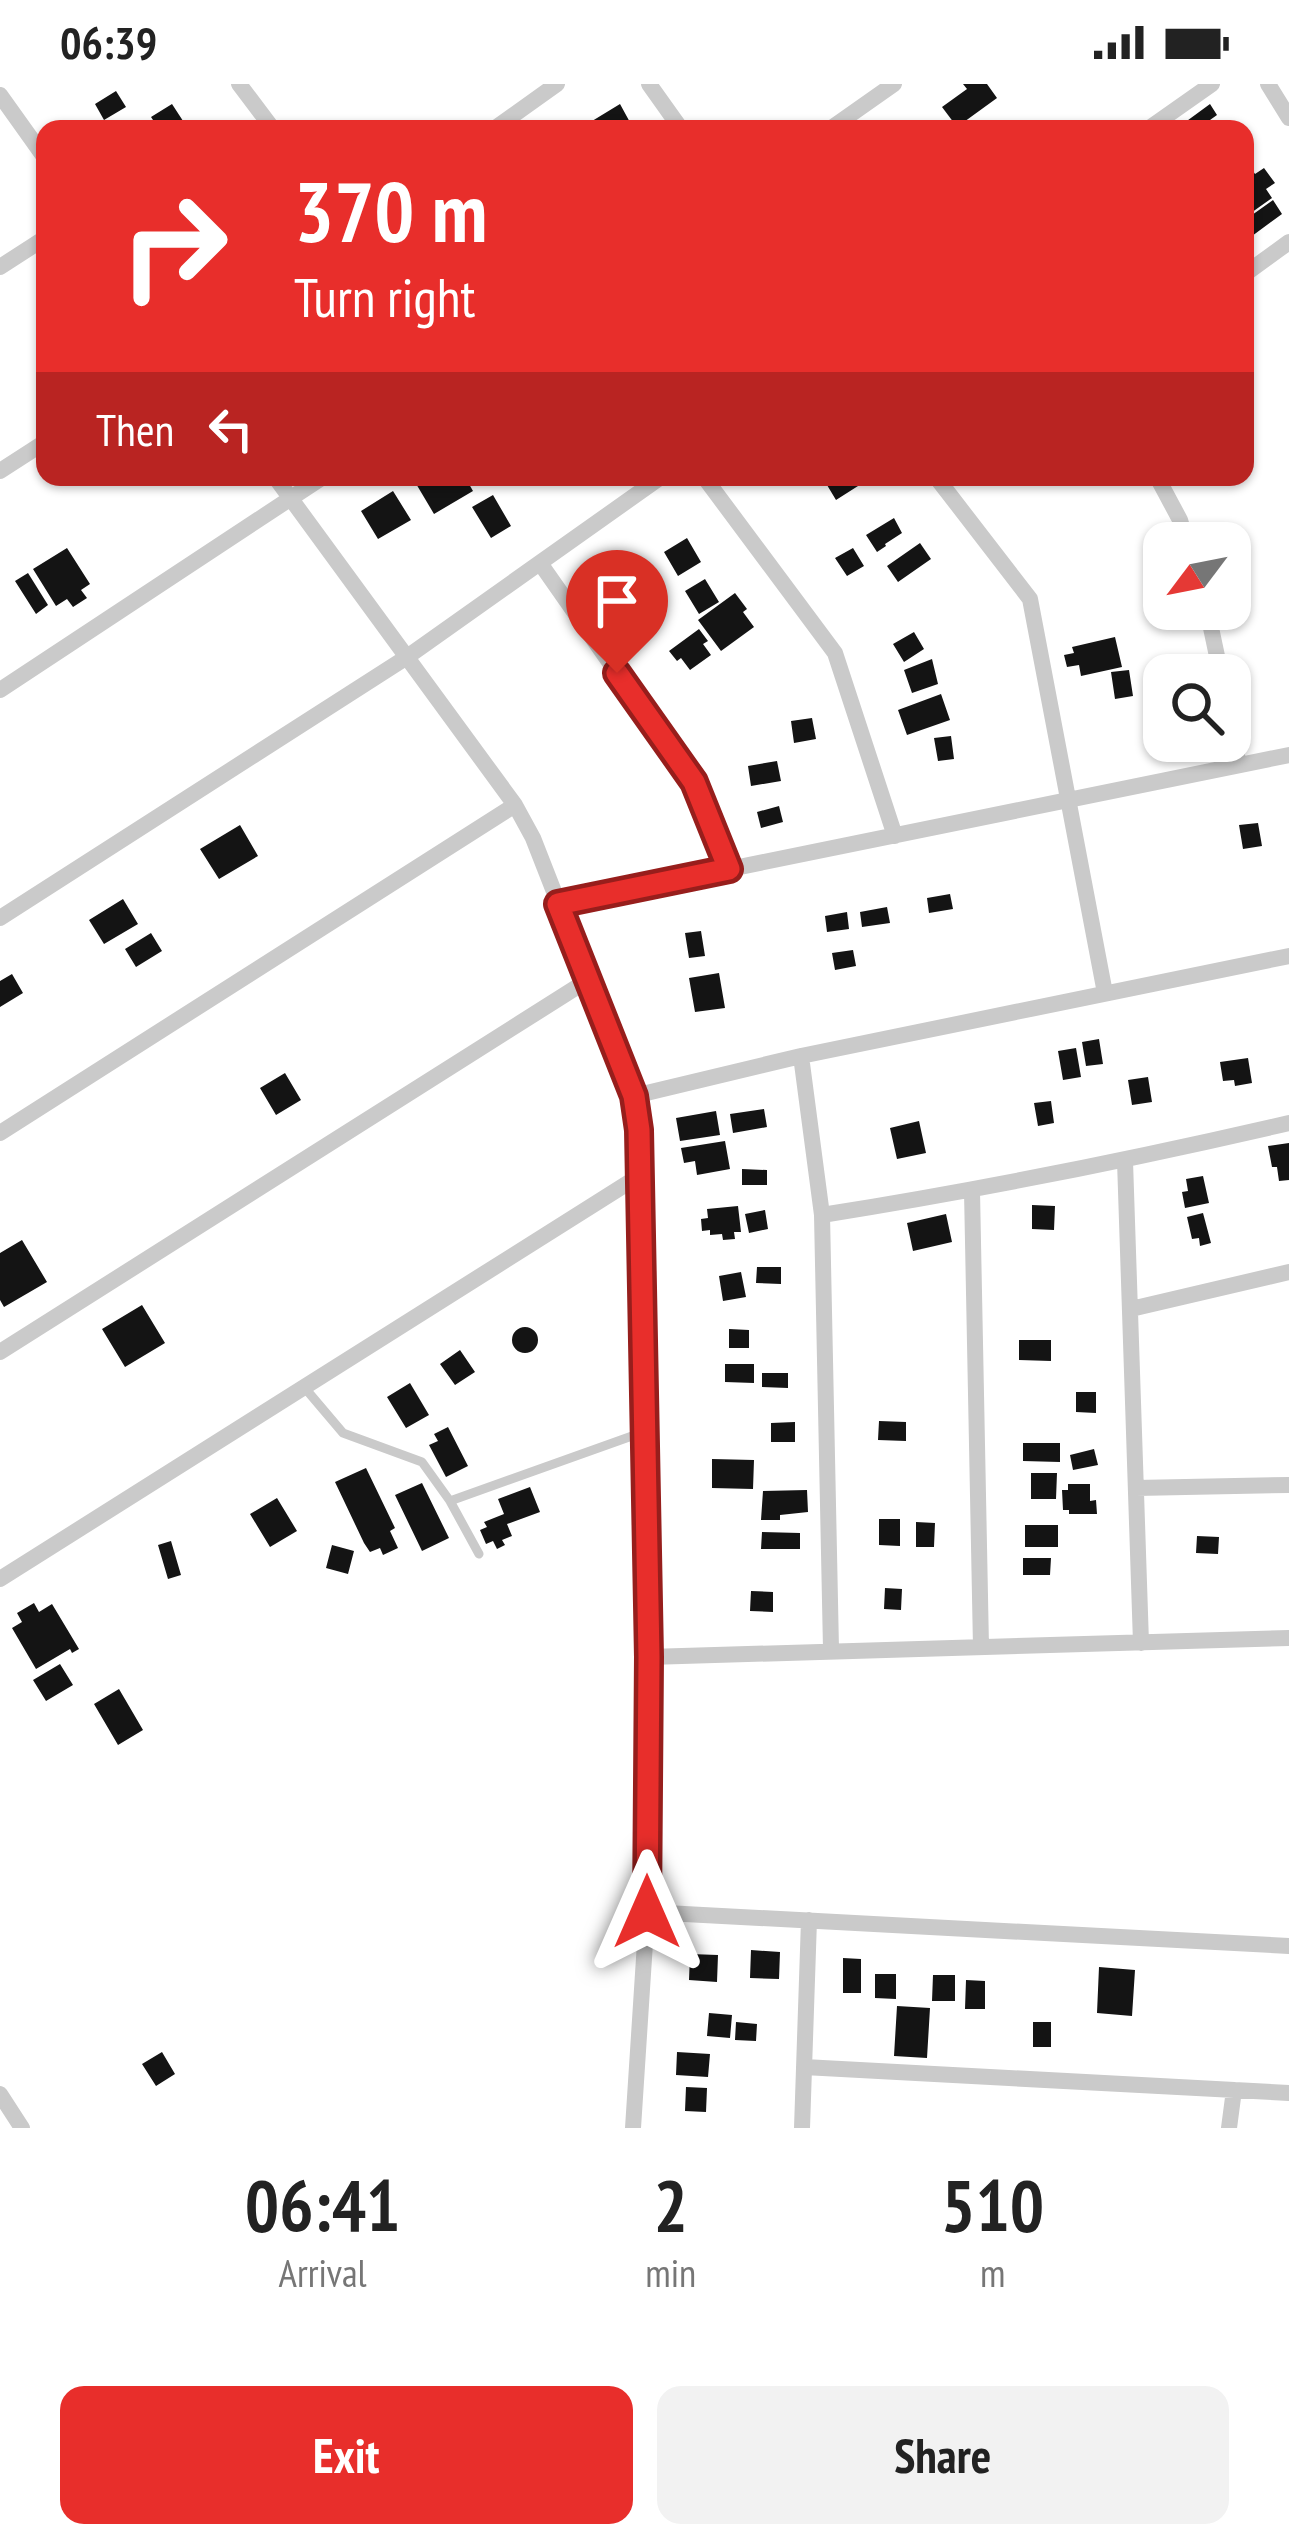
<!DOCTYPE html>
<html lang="en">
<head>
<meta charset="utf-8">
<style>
	:root { --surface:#fff; --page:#f2f2f2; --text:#222; --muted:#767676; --accent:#e82e2b }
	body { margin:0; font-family:"PT Sans Narrow",sans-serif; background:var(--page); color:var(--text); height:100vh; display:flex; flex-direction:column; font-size:45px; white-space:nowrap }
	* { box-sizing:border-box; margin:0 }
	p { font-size:39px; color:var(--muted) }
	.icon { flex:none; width:66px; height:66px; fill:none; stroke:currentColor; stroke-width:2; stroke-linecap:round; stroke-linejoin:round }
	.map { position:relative; height:2044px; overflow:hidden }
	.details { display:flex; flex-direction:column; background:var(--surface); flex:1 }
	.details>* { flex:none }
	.guide { position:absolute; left:36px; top:36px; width:1218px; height:366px; border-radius:24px; box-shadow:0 3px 9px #0004; background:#e82e2b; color:#fff; overflow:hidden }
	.needle { width:78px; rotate:238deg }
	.fabs { position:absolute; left:1143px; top:438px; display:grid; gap:24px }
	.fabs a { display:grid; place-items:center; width:108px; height:108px; border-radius:24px; background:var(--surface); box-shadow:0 3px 9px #0004; font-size:60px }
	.pin { position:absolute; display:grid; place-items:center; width:102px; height:102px; color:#fff; margin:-123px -51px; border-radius:50% 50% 50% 0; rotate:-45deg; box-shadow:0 0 12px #0007 }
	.pin .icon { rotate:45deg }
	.me { position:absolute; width:132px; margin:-66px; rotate:0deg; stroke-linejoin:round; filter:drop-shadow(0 0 9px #0008) }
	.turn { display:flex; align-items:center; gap:42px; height:252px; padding:0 60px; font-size:54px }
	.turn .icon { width:156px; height:156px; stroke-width:2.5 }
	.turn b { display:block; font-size:84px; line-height:102px }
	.then { display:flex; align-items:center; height:114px; padding:0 60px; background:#0003; gap:24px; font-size:45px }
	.eta { display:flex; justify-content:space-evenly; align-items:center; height:204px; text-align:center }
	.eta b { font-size:72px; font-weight:600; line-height:84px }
	.button { display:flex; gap:24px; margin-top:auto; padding:24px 60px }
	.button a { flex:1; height:138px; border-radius:24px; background:var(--accent); color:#fff; font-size:48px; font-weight:600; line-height:138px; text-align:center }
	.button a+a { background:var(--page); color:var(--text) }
	.status { display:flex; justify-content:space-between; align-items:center; height:84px; padding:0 60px; background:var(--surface); direction:ltr }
	.status svg { height:33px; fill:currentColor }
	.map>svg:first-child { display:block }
</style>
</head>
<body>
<div class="status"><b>06:39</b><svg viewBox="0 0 49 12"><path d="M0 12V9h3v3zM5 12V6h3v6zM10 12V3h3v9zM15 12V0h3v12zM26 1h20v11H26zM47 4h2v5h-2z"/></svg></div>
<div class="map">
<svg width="1289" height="2044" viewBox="0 0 1289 2044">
	<rect width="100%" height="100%" fill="#fff"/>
	<!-- building -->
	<path fill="#141414" d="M963 0H987L997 14 957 43 942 23 967 5Z
		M116 7 126 23 104 36 95 20Z
		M172 20 185 40 177 45H159L151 33Z
		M620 20 632 42 627 45H579Z
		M1210 20 1217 31 1210 36 1215 42 1222 37 1227 45H1182L1180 42Z
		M1251 84 1255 90 1264 84 1275 99 1266 105 1272 114 1248 131 1245 127V88Z
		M1273 116 1282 130 1252 152 1245 142V136Z
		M423 393H465L473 407 434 430 415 398Z
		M828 393H852L858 402 836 416 824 396Z
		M393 407 411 436 378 455 361 427Z
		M493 411 511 442 491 454 472 423Z
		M894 434 902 449 885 460 886 462 877 468 866 451Z
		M687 454 701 478 678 492 664 468Z
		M920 459 931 475 898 498 887 482Z
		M67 464 90 500 81 506 87 514 73 523 67 515 56 522 33 485Z
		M853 464 864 482 847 492 835 474Z
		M641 477 660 508 638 521 619 490Z
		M28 489 48 521 36 530 15 497Z
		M705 495 719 518 699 530 685 507Z
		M735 509 747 525 743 528 754 543 721 567 698 536Z
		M699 545 708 557 703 560 711 571 690 586 681 574 677 577 669 567Z
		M914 548 924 565 904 578 893 560Z
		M1115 553 1122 583 1081 592 1079 581 1067 583 1064 571 1074 569 1072 563Z
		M932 575 938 600 912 609 904 586Z
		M1129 586 1133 612 1115 615 1111 588Z
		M941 610 950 636 907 651 898 626Z
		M812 634 816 655 794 659 791 637Z
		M951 652 954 675 938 677 934 654Z
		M777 677 781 697 751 702 748 682Z
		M779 722 783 738 761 744 757 728Z
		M1258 739 1262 762 1243 765 1239 741Z
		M240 741 258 772 219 795 200 765Z
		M950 810 953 825 929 829 927 814Z
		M123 815 138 840 104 860 89 836Z
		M887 823 890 839 862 843 860 828Z
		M847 828 849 845 827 848 825 832Z
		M701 847 705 872 689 874 685 849Z
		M151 849 162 867 136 883 125 865Z
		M853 866 856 882 835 886 832 869Z
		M719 889 725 924 695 928 689 894Z
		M12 890 23 909 0 923V897Z
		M1099 955 1103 980 1086 982 1082 958Z
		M1076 964 1081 993 1063 996 1058 967Z
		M1248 974 1252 999 1235 1002 1234 996 1223 997 1220 978Z
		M285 989 301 1016 276 1031 260 1004Z
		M1148 993 1152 1018 1132 1021 1128 996Z
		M1051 1017 1054 1039 1038 1042 1034 1019Z
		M764 1025 767 1043 733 1049 730 1030Z
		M716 1027 720 1051 680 1057 676 1034Z
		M919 1037 926 1069 897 1075 890 1044Z
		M725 1057 730 1085 697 1091 695 1077 684 1079 681 1064Z
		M1289 1059V1096L1279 1097 1277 1083H1272L1268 1062Z
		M742 1085 767 1086V1101H742Z
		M1203 1092 1209 1119 1185 1124 1182 1108 1188 1107 1186 1095Z
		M1032 1121 1055 1122 1054 1146 1032 1145Z
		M738 1122 741 1148H734L735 1155 723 1156 722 1150 710 1151V1146L702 1147 701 1135 708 1134 707 1125Z
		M765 1126 768 1145 749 1149 745 1130Z
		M1203 1129 1211 1159 1200 1162 1199 1154 1192 1155 1187 1133Z
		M946 1130 952 1158 913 1167 907 1139Z
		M22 1156 47 1198 4 1223 0 1216V1169Z
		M757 1183H781V1200L756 1199Z
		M741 1188 746 1213 723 1217 719 1192Z
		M142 1221 165 1259 125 1283 102 1245Z
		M512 1256a13 13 0 1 1 26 0a13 13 0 1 1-26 0Z
		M729 1245 749 1246V1264H729Z
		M1019 1256H1051V1277L1019 1276Z
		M460 1266 475 1288 455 1301 440 1280Z
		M725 1280H754V1299L725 1298Z
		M762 1289H788V1304L762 1303Z
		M410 1299 429 1331 406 1344 387 1313Z
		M1076 1308H1096V1329L1076 1328Z
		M879 1337 906 1338V1357L878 1356Z
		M795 1338V1358H771V1339Z
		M448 1343 468 1382 446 1393 429 1361 438 1357 434 1350Z
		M1023 1359H1060V1378L1023 1377Z
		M1094 1365 1098 1381 1073 1386 1070 1371Z
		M712 1375 754 1376 753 1405 712 1404Z
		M366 1384 395 1444 390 1447 398 1464 383 1471 380 1464 370 1468 364 1459 335 1398Z
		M1031 1389H1057L1056 1415H1031Z
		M422 1399 449 1454 422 1467 395 1411Z
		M1068 1400H1090V1417L1096 1416 1097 1430H1069V1426H1063L1062 1406H1068Z
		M530 1403 540 1428 507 1440 512 1452 502 1456 505 1461 497 1465 493 1457 486 1460 480 1446 487 1443 484 1438 504 1430 498 1415Z
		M807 1406 808 1428 780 1431V1436H761L763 1407Z
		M277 1414 297 1447 270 1463 250 1430Z
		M879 1435H900V1462L879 1461Z
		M916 1438 935 1439 934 1463H916Z
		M1025 1441H1058V1463H1025Z
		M762 1448 800 1449V1465H761Z
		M1197 1452 1219 1453 1218 1470 1196 1469Z
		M171 1457 181 1491 168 1495 158 1461Z
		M332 1461 354 1467 348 1490 326 1484Z
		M1023 1474H1051L1050 1491H1023Z
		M885 1504 902 1505 901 1526 884 1525Z
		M751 1507 773 1508V1528L750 1527Z
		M34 1519 39 1528 52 1520 79 1565 72 1569 70 1565 36 1585 12 1544 22 1538 17 1529Z
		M60 1580 73 1601 46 1617 33 1596Z
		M119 1605 143 1646 118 1661 94 1620Z
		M751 1866 780 1868 779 1895 750 1894Z
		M690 1870 718 1871 717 1898 689 1896Z
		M843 1874 861 1875V1909H843Z
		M1099 1883 1135 1886 1132 1932 1097 1929Z
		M875 1890H896V1915L875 1914Z
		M933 1891H955V1917H932Z
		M966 1896 985 1897V1925H965Z
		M897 1922 930 1924 927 1974 894 1972Z
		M709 1929 732 1931 730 1954 707 1952Z
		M736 1938 757 1940 756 1957 735 1956Z
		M1033 1938H1051V1963H1033Z
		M162 1968 175 1990 156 2002 142 1980Z
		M677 1968 710 1970 708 1993 676 1991Z
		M686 2003 707 2004 706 2028 685 2027Z"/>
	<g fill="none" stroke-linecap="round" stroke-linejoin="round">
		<!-- service -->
		<path stroke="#cacaca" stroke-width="9" d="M304 1303 343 1349 422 1378 450 1417 479 1470
			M450 1417 646 1347"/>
		<!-- minor -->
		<path stroke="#cacaca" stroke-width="16" d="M239 0 273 45
			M649 0 681 45
			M1268 0 1289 34
			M0 11 45 74
			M494 45 557 0
			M830 45 894 0
			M1148 45 1212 0
			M0 183 45 154
			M1245 190 1289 158
			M0 387 45 358
			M275 393 515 721 533 754 634 1012 639 1046 644 1178 649 1573 647 1828 633 2044
			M704 393 835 569 895 752
			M936 393 1030 515 1105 909
			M1157 393 1180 436 1187 459
			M540 479 694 699 729 785
			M1207 525 1221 591
			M0 606 323 393
			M1230 637 1239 681
			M558 820 1289 671
			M0 834 407 573 661 393
			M801 972 822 1131 831 1565
			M634 1012 801 972 1289 872
			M0 1049 515 721
			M1125 1077 1141 1559
			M972 1107 981 1563
			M822 1131C979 1106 1134 1075 1289 1039
			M1131 1225 1289 1188
			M0 1268 588 896
			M1136 1404 1289 1401
			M0 1495 639 1092
			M649 1573 1289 1554
			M647 1828 1289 1862
			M804 1983 1289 2009
			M0 2010 22 2044
			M802 2044 809 1836
			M1229 2044 1234 2006"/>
	</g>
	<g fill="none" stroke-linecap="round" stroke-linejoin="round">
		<defs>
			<path id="route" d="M617 589 694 698 729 785 558 820 634 1012 639 1046 649 1573 647 1828"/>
		</defs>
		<!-- route casing -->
		<use href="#route" stroke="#971e1c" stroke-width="30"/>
		<!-- route -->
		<use href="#route" stroke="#e82e2b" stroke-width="21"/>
	</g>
</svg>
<div class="fabs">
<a><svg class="needle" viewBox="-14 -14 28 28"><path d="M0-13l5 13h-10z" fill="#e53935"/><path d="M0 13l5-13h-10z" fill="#767676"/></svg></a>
<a><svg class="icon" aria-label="search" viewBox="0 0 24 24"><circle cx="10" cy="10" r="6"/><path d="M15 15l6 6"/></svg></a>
</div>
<div class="pin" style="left:617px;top:589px;background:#d93025"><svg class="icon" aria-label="arrive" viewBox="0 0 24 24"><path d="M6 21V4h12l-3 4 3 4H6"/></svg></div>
<svg class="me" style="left:647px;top:1828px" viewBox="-20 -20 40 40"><path d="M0-17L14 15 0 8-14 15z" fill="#e82e2b" stroke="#fff" stroke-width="4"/></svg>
<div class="guide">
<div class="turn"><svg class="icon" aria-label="right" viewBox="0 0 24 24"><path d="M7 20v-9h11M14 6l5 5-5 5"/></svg><div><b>370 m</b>Turn right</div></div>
<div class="then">Then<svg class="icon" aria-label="left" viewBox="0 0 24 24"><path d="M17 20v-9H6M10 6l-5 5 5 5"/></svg></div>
</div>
</div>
<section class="details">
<div class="eta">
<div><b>06:41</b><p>Arrival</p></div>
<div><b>2</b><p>min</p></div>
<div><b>510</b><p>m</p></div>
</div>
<div class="button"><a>Exit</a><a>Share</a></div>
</section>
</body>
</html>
